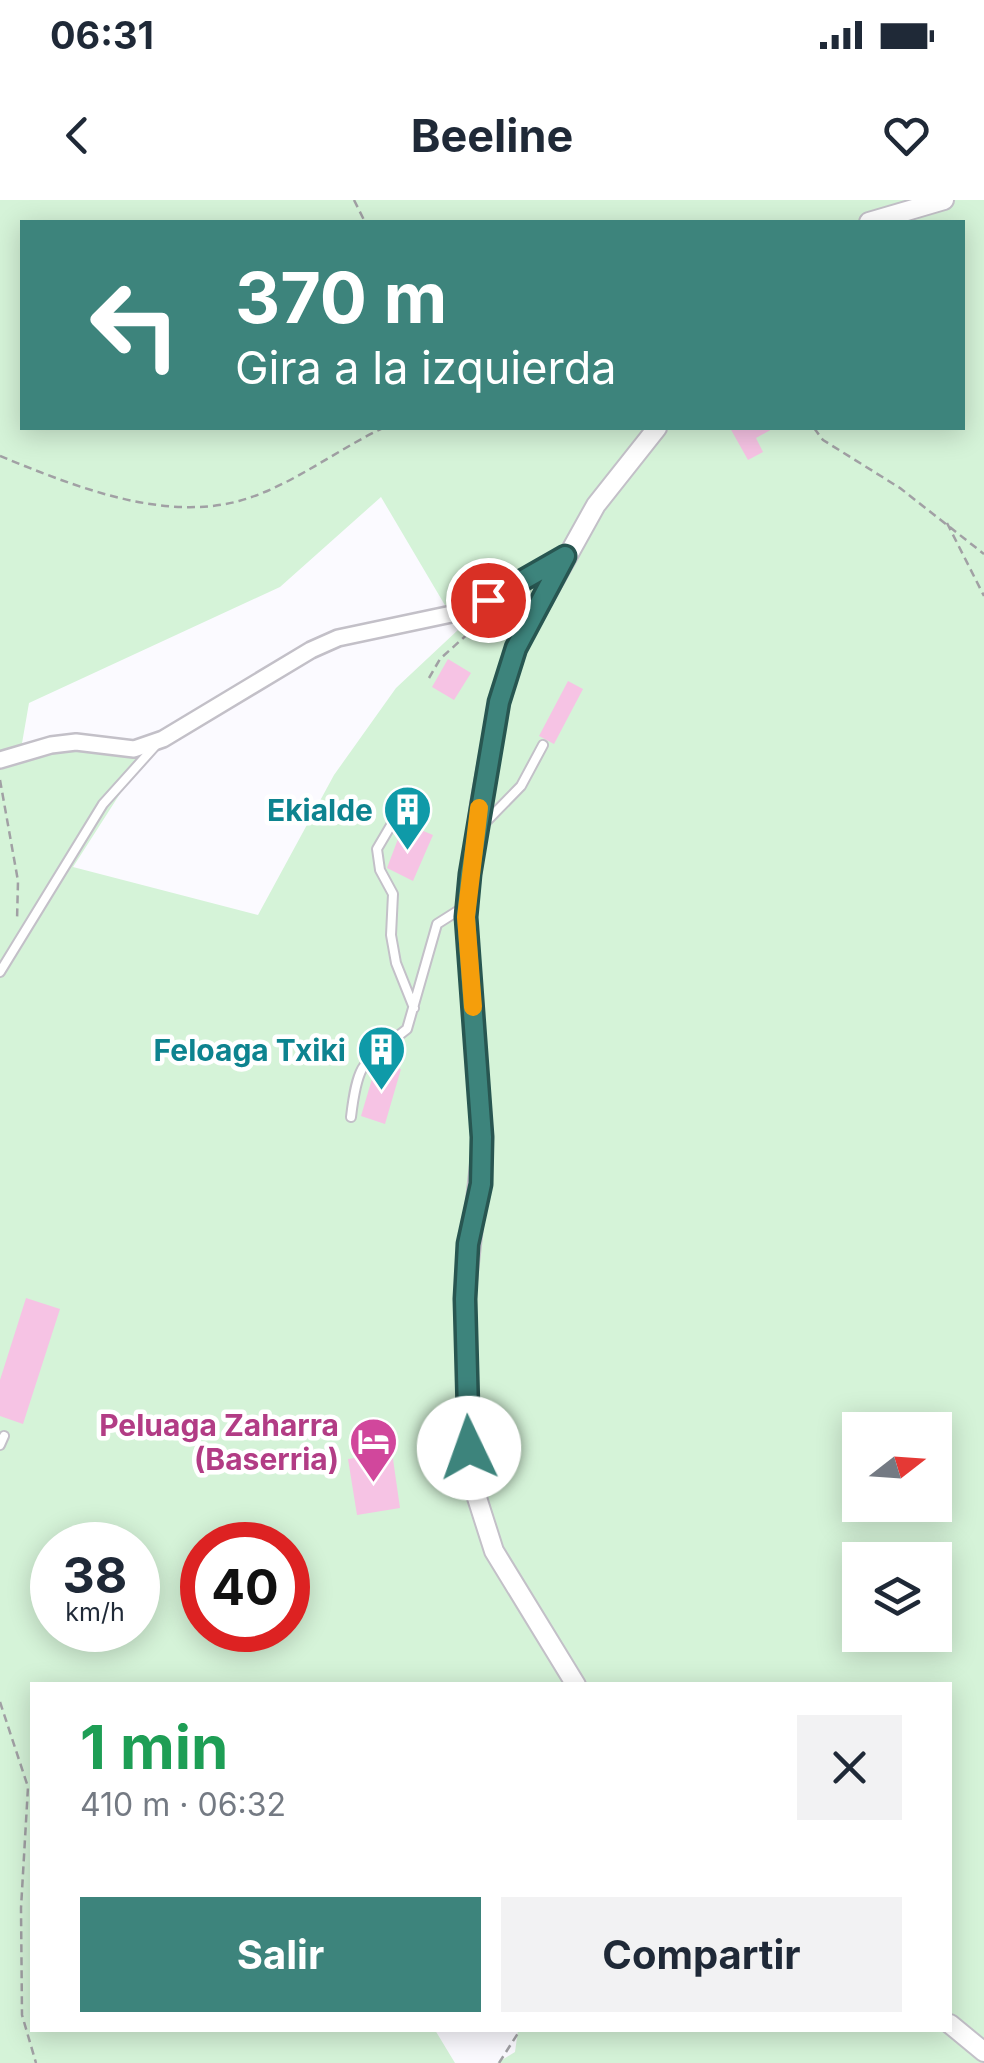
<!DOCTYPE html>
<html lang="es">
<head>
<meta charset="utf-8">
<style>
	:root { --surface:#fff; --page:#f2f2f3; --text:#1f2937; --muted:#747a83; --accent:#3d847c }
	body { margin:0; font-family:Inter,sans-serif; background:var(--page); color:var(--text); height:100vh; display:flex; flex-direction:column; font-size:38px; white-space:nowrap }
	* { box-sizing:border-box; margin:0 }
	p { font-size:32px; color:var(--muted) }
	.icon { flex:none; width:55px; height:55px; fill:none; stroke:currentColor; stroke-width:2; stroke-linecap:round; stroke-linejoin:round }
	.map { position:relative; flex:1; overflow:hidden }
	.drawer { position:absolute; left:30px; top:1482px; width:922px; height:350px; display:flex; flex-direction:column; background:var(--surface); border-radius:0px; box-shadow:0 5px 25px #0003 }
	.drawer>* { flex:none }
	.hud { position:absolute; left:20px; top:20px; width:945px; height:210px; border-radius:0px; box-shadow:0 5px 25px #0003; background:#3d847c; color:#fff; overflow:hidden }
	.needle { width:65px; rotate:73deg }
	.tools { position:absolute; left:842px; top:1212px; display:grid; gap:20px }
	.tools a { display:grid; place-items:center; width:110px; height:110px; border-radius:0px; background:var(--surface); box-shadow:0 5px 25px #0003; font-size:50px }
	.speed { position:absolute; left:30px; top:1322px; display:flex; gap:20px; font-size:50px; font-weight:700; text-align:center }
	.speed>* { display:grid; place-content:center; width:130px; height:130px; border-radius:50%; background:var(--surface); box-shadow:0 5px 25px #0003; line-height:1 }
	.speed small { font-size:25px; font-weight:400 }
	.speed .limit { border:15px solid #d22; background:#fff; color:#111 }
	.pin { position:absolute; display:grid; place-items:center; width:85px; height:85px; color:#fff; margin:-42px; border:5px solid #fff; border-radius:50%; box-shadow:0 2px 10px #0007 }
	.me { position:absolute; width:110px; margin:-55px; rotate:357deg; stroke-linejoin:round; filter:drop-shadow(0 0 8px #0008) }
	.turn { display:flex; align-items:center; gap:35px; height:210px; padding:0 50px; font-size:45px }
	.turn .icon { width:130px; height:130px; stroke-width:2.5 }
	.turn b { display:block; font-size:70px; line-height:85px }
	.round { display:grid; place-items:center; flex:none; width:105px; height:105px; border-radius:0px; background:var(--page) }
	.headline { display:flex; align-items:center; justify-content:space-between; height:170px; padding:0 50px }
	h1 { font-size:60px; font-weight:700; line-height:75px; color:#1e9e55 }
	.primary-button { display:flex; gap:20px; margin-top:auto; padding:20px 50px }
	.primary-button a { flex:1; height:115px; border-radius:0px; background:var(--accent); color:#fff; font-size:40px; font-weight:700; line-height:115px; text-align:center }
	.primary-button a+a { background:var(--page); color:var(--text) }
	.status { display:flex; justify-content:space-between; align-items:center; height:70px; padding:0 50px; background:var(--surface); direction:ltr }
	.status svg { height:28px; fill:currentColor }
	header { display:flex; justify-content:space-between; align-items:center; height:130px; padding:0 50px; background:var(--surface); font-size:45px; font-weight:700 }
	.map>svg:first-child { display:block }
</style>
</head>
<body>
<div class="status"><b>06:31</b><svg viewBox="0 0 49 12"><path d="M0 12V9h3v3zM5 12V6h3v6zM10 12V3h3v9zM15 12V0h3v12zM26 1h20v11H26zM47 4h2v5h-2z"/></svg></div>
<header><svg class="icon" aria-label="back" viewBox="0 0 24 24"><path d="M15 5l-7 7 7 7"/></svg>Beeline<svg class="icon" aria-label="heart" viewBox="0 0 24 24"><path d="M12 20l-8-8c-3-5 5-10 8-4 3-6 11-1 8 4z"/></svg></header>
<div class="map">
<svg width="984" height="1863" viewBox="0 0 984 1863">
	<rect width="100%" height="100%" fill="#fbfaff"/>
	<!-- green -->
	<path fill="#d5f3d8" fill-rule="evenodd" d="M0 0H984V1863H497L515 1852 518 1830H950V1485H32V1830H435L455 1863H0ZM22 22H962V228H22ZM381 297 459 429 396 488 334 575 258 715 73 667 150 547 21 549 29 503 280 387ZM860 1230H935V1305H860ZM52 1345H138V1430H52ZM202 1345H288V1430H202ZM860 1360H935V1435H860Z"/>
	<!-- building -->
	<path fill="#f6c3e4" d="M730 228H774L756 238 763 252 748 260Z
		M448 459 471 473 454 500 432 487Z
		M568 481 583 489 554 544 539 536Z
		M404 623 433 635 413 681 387 668Z
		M377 862 401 869 385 924 361 916Z
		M26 1098 60 1109 23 1224 0 1216V1180Z
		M392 1252 400 1308 357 1315 348 1259Z"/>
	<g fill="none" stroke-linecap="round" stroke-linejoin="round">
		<defs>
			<path id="service" d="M397 615 377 649 380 670 393 694 391 735 396 763 414 808
				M479 629 521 586 543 545
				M0 772 103 604 156 545
				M351 917C358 858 364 863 407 829L437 724 467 705
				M0 1245 4 1236"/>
			<path id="minor" d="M0 560 51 545 76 542 134 549 163 539 311 450 338 438 461 412 565 357"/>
			<path id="tertiary" d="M869 22 944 0
				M576 1485 494 1351 471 1279 465 1099 483 937 466 717 480 604 499 501 516 449 596 305 657 228
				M950 1824 984 1852"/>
		</defs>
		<!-- service casing -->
		<use href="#service" stroke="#c3c0c8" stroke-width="12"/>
		<!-- minor casing -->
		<use href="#minor" stroke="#c3c0c8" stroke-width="20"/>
		<!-- tertiary casing -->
		<use href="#tertiary" stroke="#c3c0c8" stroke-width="22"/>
		<!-- path -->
		<path stroke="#a1a0a4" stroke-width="2.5" stroke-dasharray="8 5" stroke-linecap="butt" d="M354 0 365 22
			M814 228 823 240 900 288 984 354
			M0 256C71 285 161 322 239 301 290 287 336 250 383 228
			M947 323 984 396
			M429 478 440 459 482 421
			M0 580 18 681 17 721
			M0 1502 28 1587 21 1708 22 1815 36 1863
			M499 1863 520 1830"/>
		<!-- service -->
		<use href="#service" stroke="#fff" stroke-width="8"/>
		<!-- minor -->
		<use href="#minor" stroke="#fff" stroke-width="15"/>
		<!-- tertiary -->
		<use href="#tertiary" stroke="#fff" stroke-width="18"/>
	</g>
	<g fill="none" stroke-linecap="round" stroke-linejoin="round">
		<defs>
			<path id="route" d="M469 1248 465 1099 468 1044 481 984 482 937 466 717 470 674 499 502 516 448 565 356 488 400"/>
		</defs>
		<!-- route casing -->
		<use href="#route" stroke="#285651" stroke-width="25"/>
		<!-- route -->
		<use href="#route" stroke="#3d847c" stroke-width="18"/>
		<!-- slow -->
		<path stroke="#f59e0b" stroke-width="18" d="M473 807 466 717 479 608"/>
	</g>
	<!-- icons -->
	<defs>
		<symbol id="building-pin" viewBox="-11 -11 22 30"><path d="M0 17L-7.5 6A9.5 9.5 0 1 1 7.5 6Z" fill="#0f9aa8" stroke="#fff"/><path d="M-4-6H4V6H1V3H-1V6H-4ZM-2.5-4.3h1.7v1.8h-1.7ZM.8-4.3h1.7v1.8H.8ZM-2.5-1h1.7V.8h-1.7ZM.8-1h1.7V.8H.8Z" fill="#fff"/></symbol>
		<symbol id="hotel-pin" viewBox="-11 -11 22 30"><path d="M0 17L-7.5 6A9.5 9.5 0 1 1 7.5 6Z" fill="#d1479c" stroke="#fff"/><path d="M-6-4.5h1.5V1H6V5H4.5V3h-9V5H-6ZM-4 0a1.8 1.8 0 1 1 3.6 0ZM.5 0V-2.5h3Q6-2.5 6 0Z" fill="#fff"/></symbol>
	</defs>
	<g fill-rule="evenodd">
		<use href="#building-pin" x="380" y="582" width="55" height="75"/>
		<use href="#building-pin" x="354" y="822" width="55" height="75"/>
		<use href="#hotel-pin" x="346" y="1214" width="55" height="75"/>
	</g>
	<g text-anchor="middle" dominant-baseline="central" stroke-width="9" stroke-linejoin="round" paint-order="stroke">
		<!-- culture labels -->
		<g font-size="30" font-weight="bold" fill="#0d838f" stroke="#fff" text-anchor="end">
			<text x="373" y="610">Ekialde</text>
			<text x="346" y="850">Feloaga Txiki</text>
		</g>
		<!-- hotel labels -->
		<g font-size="30" font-weight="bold" fill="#b23c85" stroke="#fff" text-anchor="end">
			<text x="339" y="1225">Peluaga Zaharra<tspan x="339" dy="34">(Baserria)</tspan></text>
		</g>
	</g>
</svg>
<div class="tools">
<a><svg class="needle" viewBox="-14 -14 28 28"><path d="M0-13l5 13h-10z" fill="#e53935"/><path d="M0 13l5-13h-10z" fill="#747a83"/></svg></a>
<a><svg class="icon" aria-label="layers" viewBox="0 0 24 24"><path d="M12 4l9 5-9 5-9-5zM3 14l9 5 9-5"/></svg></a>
</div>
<div class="speed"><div>38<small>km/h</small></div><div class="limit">40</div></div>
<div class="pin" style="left:488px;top:400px;background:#d93025"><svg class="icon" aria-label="arrive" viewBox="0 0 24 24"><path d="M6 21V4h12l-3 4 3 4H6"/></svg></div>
<svg class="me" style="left:469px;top:1248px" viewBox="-20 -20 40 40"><circle r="19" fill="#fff"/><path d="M0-13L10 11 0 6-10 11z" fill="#3d847c"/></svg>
<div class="hud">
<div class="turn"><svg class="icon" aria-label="left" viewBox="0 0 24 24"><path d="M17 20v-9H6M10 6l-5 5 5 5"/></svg><div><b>370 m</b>Gira a la izquierda</div></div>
</div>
<section class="drawer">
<div class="headline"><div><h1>1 min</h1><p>410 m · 06:32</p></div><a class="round"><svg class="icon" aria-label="close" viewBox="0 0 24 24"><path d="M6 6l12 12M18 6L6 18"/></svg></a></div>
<div class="primary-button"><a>Salir</a><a>Compartir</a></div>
</section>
</div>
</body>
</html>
